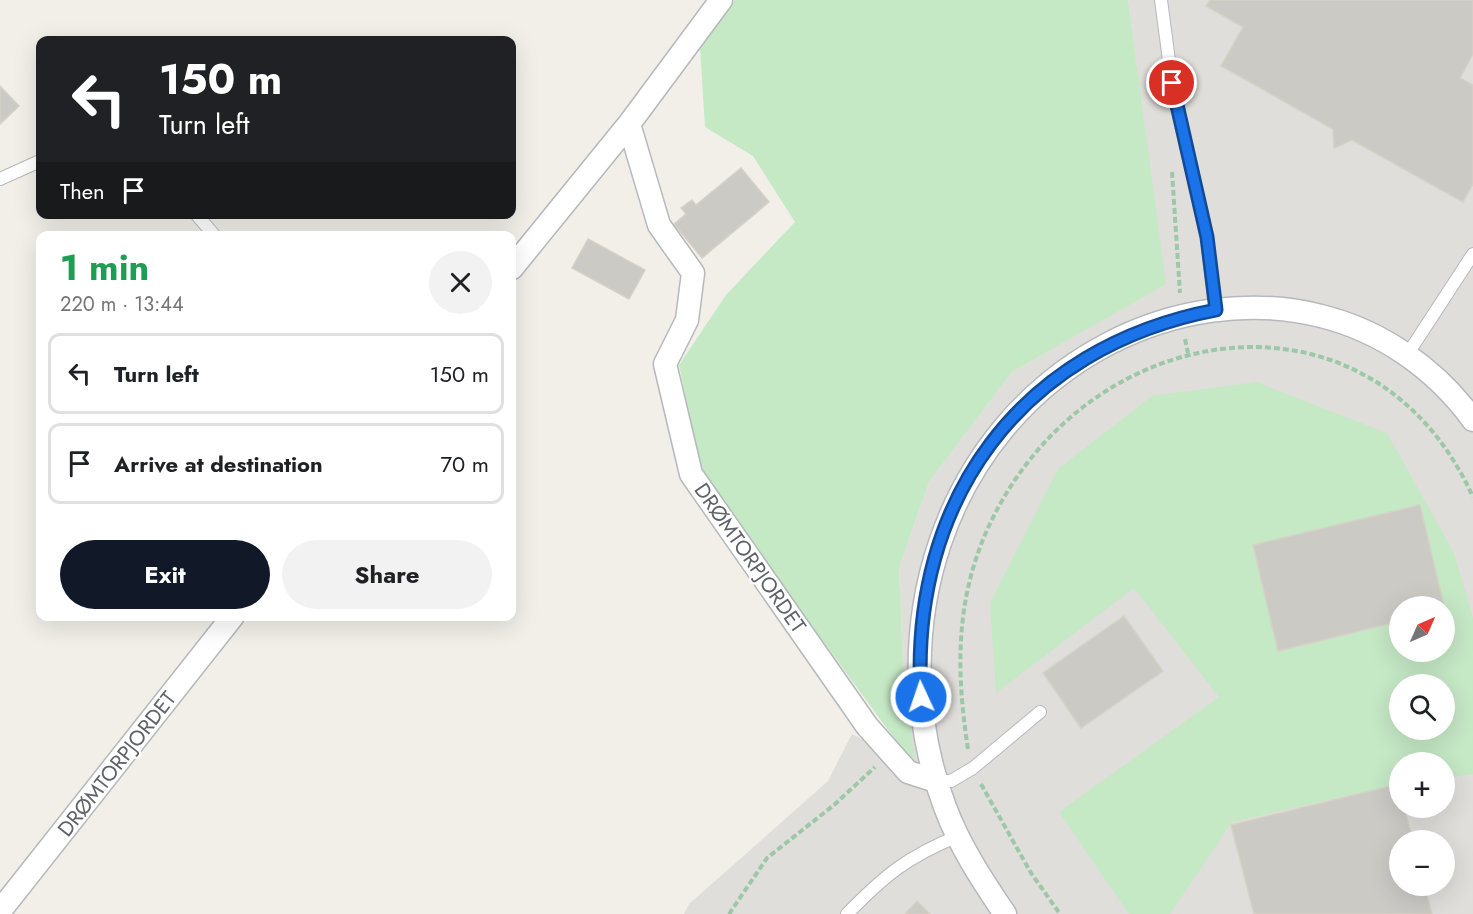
<!DOCTYPE html>
<html lang="en">
<head>
<meta charset="utf-8">
<style>
	:root { --surface:#fff; --page:#f2f2f2; --text:#202124; --muted:#757577; --line:#e0e0e0; --accent:#111827 }
	body { margin:0; font-family:Jost,sans-serif; background:var(--page); color:var(--text); height:100vh; display:flex; flex-direction:column; font-size:22px; white-space:nowrap }
	* { box-sizing:border-box; margin:0 }
	p { font-size:20px; color:var(--muted) }
	.icon { flex:none; width:33px; height:33px; fill:none; stroke:currentColor; stroke-width:2; stroke-linecap:round; stroke-linejoin:round }
	.map { position:relative; flex:1; overflow:hidden }
	.details { position:absolute; left:36px; top:231px; width:480px; height:390px; display:flex; flex-direction:column; background:var(--surface); border-radius:12px; box-shadow:0 6px 24px #0002 }
	.details>* { flex:none }
	.hud { position:absolute; left:36px; top:36px; width:480px; height:183px; border-radius:12px; box-shadow:0 6px 24px #0002; background:#202124; color:#fff; overflow:hidden }
	.needle { width:39px; rotate:45deg }
	.fabs { position:absolute; left:1389px; top:596px; display:grid; gap:12px }
	.fabs a { display:grid; place-items:center; width:66px; height:66px; border-radius:50%; background:var(--surface); box-shadow:0 6px 24px #0002; font-size:30px }
	.pin { position:absolute; display:grid; place-items:center; width:51px; height:51px; color:#fff; margin:-26px; border:3px solid #fff; border-radius:50%; box-shadow:0 2px 6px #0007 }
	.me { position:absolute; width:66px; margin:-33px; rotate:357deg; stroke-linejoin:round; filter:drop-shadow(0 0 4px #0008) }
	.turn { display:flex; align-items:center; gap:21px; height:126px; padding:0 24px; font-size:27px }
	.turn .icon { width:78px; height:78px; stroke-width:2.5 }
	.turn b { display:block; font-size:42px; line-height:51px }
	.then { display:flex; align-items:center; height:57px; padding:0 24px; background:#0003; gap:12px; font-size:22px }
	.round { display:grid; place-items:center; flex:none; width:63px; height:63px; border-radius:32px; background:var(--page) }
	.head { display:flex; align-items:center; justify-content:space-between; height:102px; padding:0 24px }
	h1 { font-size:36px; font-weight:700; line-height:45px; color:#1e9e55 }
	.button { display:flex; gap:12px; margin-top:auto; padding:12px 24px }
	.button a { flex:1; height:69px; border-radius:36px; background:var(--accent); color:#fff; font-size:24px; font-weight:700; line-height:69px; text-align:center }
	.button a+a { background:var(--page); color:var(--text) }
	ul { padding:0; list-style:none }
	li { display:flex; align-items:center; gap:18px; height:81px; margin:0 12px 9px; padding:0 12px; border:3px solid var(--line); border-radius:12px }
	li div { flex:1 }
	li b { display:block; font-size:22px }
	li em { font-style:normal }
	.map>svg:first-child { display:block }
</style>
</head>
<body>
<div class="map">
<svg width="1473" height="914" viewBox="0 0 1473 914">
	<rect width="100%" height="100%" fill="#f1efe8"/>
	<!-- industrial -->
	<path fill="#e0deda" fill-rule="evenodd" d="M1128 0H1473V914H684L689 904 828 781 852 734 915 767 903 662 899 568 929 482 1012 372 1165 284ZM1400 606H1444V651H1400ZM1400 684H1444V729H1400ZM1400 762H1444V807H1400ZM1400 840H1444V885H1400Z"/>
	<!-- green -->
	<path fill="#c5e8c5" fill-rule="evenodd" d="M735 0H1128L1166 284 1012 372 929 482 899 568 903 662 916 768 754 547 701 469 679 365 726 295 795 222 753 156 705 127 700 47Z
		M1256 382 1387 433 1454 553 1473 618V774L1445 778 1444 762H1400L1399 784 1232 822 1170 914H1129L1059 812 1219 697 1134 588 996 693 990 603 1058 469 1152 396ZM1400 606H1444V651H1400ZM1400 684H1444V729H1400Z"/>
	<!-- building -->
	<path fill="#cccac5" stroke="#d6d1c6" stroke-width="1.5" d="M1210 0H1473V54L1460 78 1473 85V184L1463 202 1352 140 1334 148 1333 129 1221 66 1243 27 1206 6Z
		M0 86 19 106 0 124Z
		M741 168 769 202 702 258 674 224 686 214 681 208 692 200 696 205Z
		M588 239 645 270 629 299 572 268Z
		M1420 505 1444 606H1400V621L1278 651 1253 545Z
		M1124 616 1163 671 1081 728 1043 673Z
		M1399 784 1400 807H1404L1413 840H1400V885H1424L1432 914H1254L1231 825Z
		M917 901 930 914H905Z"/>
	<g fill="none" stroke-linecap="round" stroke-linejoin="round">
		<defs>
			<path id="service" d="M1161 0 1172 83 1207 237 1216 310
				M0 179 40 161
				M196 214 215 236
				M1407 355 1473 254
				M936 781H951L973 768 1040 712
				M847 914C885 875 907 857 958 836"/>
			<path id="minor" d="M629 124 659 225 693 273 687 320 665 364 691 474 867 726 908 772 936 781
				M512 268 629 124 721 0
				M0 911 233 616
				M1005 914C982 880 959 845 945 807 880 634 942 431 1108 344 1173 310 1250 298 1321 316 1382 331 1436 369 1473 420"/>
		</defs>
		<!-- service casing -->
		<use href="#service" stroke="#b5b8bc" stroke-width="14"/>
		<!-- minor casing -->
		<use href="#minor" stroke="#b5b8bc" stroke-width="25"/>
		<!-- path -->
		<path stroke="#9cc7a9" stroke-width="4" stroke-dasharray="6 3" stroke-linecap="butt" d="M1172 172 1180 293
			M1185 339 1188 353
			M968 749C954 659 956 580 1003 499 1112 311 1376 283 1473 497
			M981 784 1031 873 1060 914
			M729 914 767 858 834 805 875 767"/>
		<!-- service -->
		<use href="#service" stroke="#fff" stroke-width="12"/>
		<!-- minor -->
		<use href="#minor" stroke="#fff" stroke-width="22"/>
	</g>
	<g fill="none" stroke-linecap="round" stroke-linejoin="round">
		<defs>
			<path id="route" d="M921 697C909 500 1021 347 1216 310L1207 237 1172 83"/>
		</defs>
		<!-- route casing -->
		<use href="#route" stroke="#114b97" stroke-width="15"/>
		<!-- route -->
		<use href="#route" stroke="#1a73e8" stroke-width="10"/>
	</g>
	<g text-anchor="middle" dominant-baseline="central" stroke-width="4.5" stroke-linejoin="round" paint-order="stroke">
		<!-- street labels -->
		<g font-size="21" fill="#5f6368" stroke="#fff">
			<text transform="translate(750 558) rotate(55)">DRØMTORPJORDET</text>
			<text transform="translate(117 764) rotate(-52)">DRØMTORPJORDET</text>
		</g>
	</g>
</svg>
<div class="fabs">
<a><svg class="needle" viewBox="-14 -14 28 28"><path d="M0-13l5 13h-10z" fill="#e53935"/><path d="M0 13l5-13h-10z" fill="#757577"/></svg></a>
<a><svg class="icon" aria-label="search" viewBox="0 0 24 24"><circle cx="10" cy="10" r="6"/><path d="M15 15l6 6"/></svg></a>
<a>+</a>
<a>−</a>
</div>
<div class="pin" style="left:1172px;top:83px;background:#d93025"><svg class="icon" aria-label="arrive" viewBox="0 0 24 24"><path d="M6 21V4h12l-3 4 3 4H6"/></svg></div>
<svg class="me" style="left:921px;top:697px" viewBox="-20 -20 40 40"><circle r="17" fill="#1a73e8" stroke="#fff" stroke-width="3"/><path d="M0-11L8 9 0 5-8 9z" fill="#fff"/></svg>
<div class="hud">
<div class="turn"><svg class="icon" aria-label="left" viewBox="0 0 24 24"><path d="M17 20v-9H6M10 6l-5 5 5 5"/></svg><div><b>150 m</b>Turn left</div></div>
<div class="then">Then<svg class="icon" aria-label="arrive" viewBox="0 0 24 24"><path d="M6 21V4h12l-3 4 3 4H6"/></svg></div>
</div>
<section class="details">
<div class="head"><div><h1>1 min</h1><p>220 m · 13:44</p></div><a class="round"><svg class="icon" aria-label="close" viewBox="0 0 24 24"><path d="M6 6l12 12M18 6L6 18"/></svg></a></div>
<ul>
<li><svg class="icon" aria-label="left" viewBox="0 0 24 24"><path d="M17 20v-9H6M10 6l-5 5 5 5"/></svg><div><b>Turn left</b></div><em>150 m</em></li>
<li><svg class="icon" aria-label="arrive" viewBox="0 0 24 24"><path d="M6 21V4h12l-3 4 3 4H6"/></svg><div><b>Arrive at destination</b></div><em>70 m</em></li>
</ul>
<div class="button"><a>Exit</a><a>Share</a></div>
</section>
</div>
</body>
</html>
